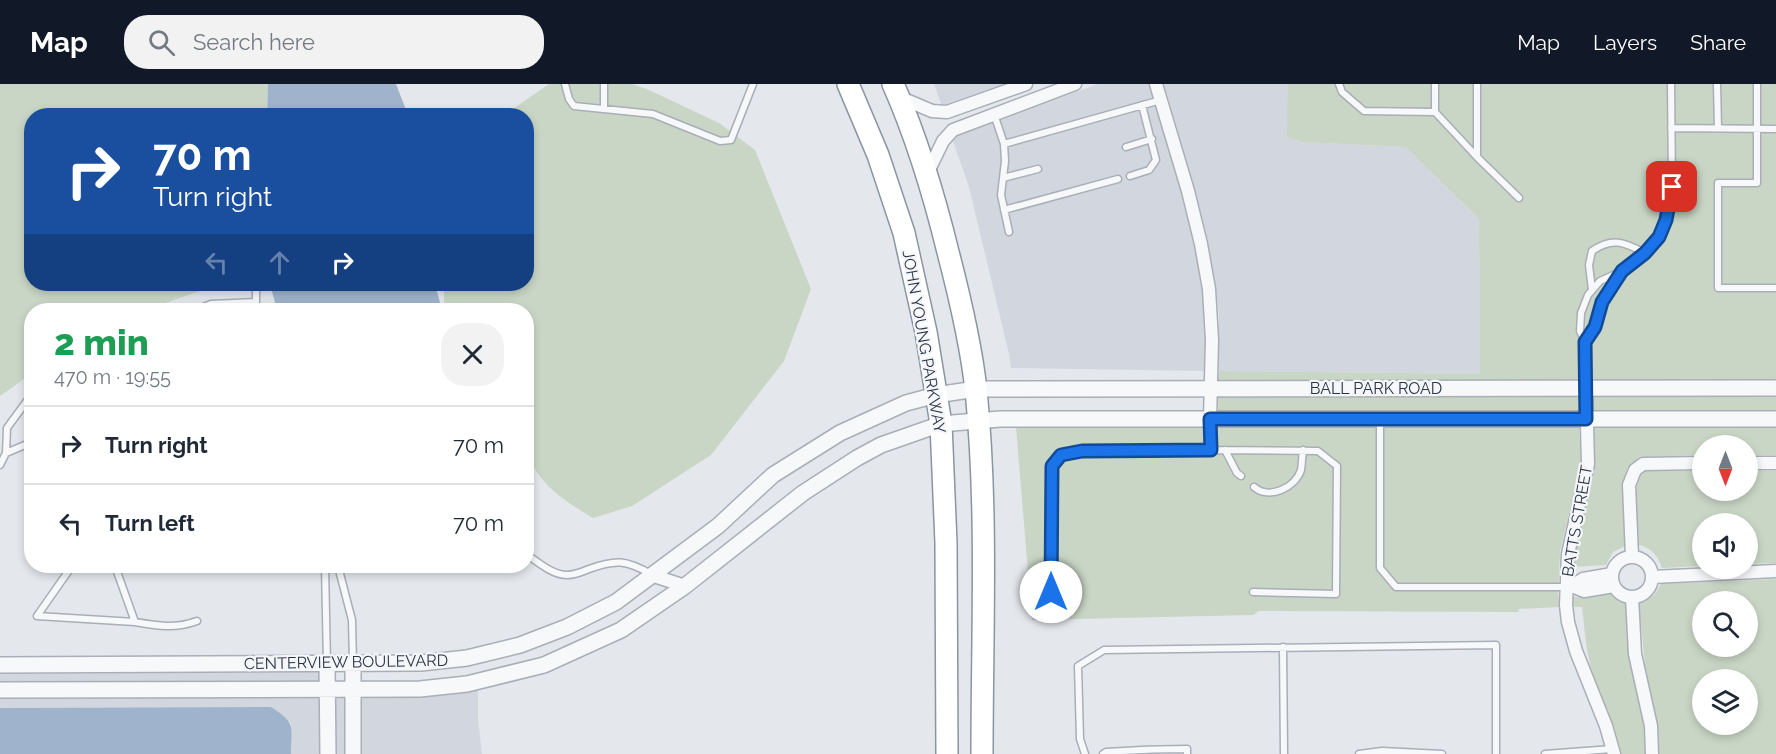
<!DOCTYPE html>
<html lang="en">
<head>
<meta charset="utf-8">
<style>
	:root { --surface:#fff; --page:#f2f2f3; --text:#1f2937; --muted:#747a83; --line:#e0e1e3; --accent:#111827 }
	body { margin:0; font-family:Raleway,sans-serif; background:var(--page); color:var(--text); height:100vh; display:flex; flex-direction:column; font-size:22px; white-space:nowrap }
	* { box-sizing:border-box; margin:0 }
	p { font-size:20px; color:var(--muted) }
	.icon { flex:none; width:33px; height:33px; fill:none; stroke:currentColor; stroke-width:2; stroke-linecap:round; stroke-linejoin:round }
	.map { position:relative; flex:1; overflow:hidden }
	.drawer { position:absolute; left:24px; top:219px; width:510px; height:270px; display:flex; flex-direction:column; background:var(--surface); border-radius:24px; box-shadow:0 3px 9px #0003 }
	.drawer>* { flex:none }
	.guide { position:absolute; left:24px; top:24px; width:510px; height:183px; border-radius:24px; box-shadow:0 3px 9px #0003; background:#1a4fa0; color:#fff; overflow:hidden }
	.needle { width:39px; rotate:180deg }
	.buttons { position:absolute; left:1692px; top:351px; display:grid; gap:12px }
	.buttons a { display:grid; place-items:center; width:66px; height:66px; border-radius:50%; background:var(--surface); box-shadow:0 3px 9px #0003; font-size:30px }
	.pin { position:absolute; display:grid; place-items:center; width:51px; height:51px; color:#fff; margin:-26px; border-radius:12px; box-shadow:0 3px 9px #0006 }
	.me { position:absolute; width:66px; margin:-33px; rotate:0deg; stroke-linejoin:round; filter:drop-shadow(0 0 4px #0008) }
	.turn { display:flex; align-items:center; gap:21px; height:126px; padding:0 30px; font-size:27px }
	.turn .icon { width:78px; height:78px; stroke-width:2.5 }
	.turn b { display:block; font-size:42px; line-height:51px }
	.lanes { display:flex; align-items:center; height:57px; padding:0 30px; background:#0003; justify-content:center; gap:30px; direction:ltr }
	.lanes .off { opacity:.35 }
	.round { display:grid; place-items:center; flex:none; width:63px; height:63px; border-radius:24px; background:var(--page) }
	.head { display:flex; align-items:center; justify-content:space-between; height:102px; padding:0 30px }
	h1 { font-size:36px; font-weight:800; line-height:45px; color:#1e9e55 }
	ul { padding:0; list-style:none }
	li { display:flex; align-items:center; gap:18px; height:78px; padding:0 30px; border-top:2px solid var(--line) }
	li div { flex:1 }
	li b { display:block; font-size:22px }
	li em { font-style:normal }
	header { display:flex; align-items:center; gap:36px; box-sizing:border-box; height:84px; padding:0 30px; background:var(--accent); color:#fff }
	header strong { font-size:28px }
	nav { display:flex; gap:33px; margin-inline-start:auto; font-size:21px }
	.search { width:420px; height:54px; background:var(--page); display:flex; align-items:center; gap:15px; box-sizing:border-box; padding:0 21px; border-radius:24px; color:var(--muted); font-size:22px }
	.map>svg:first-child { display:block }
</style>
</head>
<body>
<header>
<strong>Map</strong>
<div class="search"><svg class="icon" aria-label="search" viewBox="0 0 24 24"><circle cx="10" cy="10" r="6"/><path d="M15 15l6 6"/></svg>Search here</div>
<nav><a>Map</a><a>Layers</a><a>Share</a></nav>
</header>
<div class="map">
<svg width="1776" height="670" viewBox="0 0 1776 670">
	<rect width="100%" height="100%" fill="#e4e7ec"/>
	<!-- built -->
	<path fill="#d2d6de" d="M934 0H1004L946 20H941Z
		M1098 0H1149L1182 110 1195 161 1202 206 1205 234V287L1011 284 1009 270 969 103 953 57 957 52 967 48Z
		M1164 0H1288V53L1302 58 1406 63 1479 135 1480 290 1219 287V232L1216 203 1208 158 1195 105Z
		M320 588V597L0 598V590Z
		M478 606V635L482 670H360V613H420Z
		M321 613V670H291V639L271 623 0 624V614Z
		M334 613H346V670H335Z"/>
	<!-- green -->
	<path fill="#c9d6c5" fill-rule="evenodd" d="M0 0H268L267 31 32 32V200H219L146 226H32L31 290 0 312Z
		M549 0H632L649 6 719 39 755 66 811 205 784 277 711 371 632 422 593 434C564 416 542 404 527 370L526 226H444V200H526V32L504 31Z
		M1288 0H1776V296H1218L1219 287 1480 290 1479 135 1406 63 1302 58 1287 53Z
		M1218 312H1579V327H1218Z
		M1593 312H1776V327H1593Z
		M1016 343H1579L1581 379 1560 468 1558 511 1560 523 1518 525 1519 528 1259 527 1253 531 1032 536Z
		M1593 343H1776V371H1748V362H1702V371L1639 373 1628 383 1622 401 1625 462 1613 468 1606 481 1573 483 1574 470 1594 382Z
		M1645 387H1702V406H1748V387H1776V479L1748 480V440H1702V482L1662 484C1658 472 1652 464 1639 461 1638 441 1629 401 1645 387Z
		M1776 495V670H1659L1658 642 1645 581 1639 519 1654 511 1661 500ZM1702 518H1748V562H1702ZM1702 596H1748V640H1702Z
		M1610 507 1615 513 1625 518 1631 583 1644 643 1645 670H1621C1616 643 1604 619 1594 594 1586 571 1585 547 1582 523H1574L1573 513H1586Z"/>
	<!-- water -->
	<path fill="#9fb4cc" d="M268 0H396L408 31H267Z
		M270 200H435L442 226H277Z
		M271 623C297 640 291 641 291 670H0V624Z"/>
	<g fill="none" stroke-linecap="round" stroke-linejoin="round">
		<defs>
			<path id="service" d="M565 0 569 15 574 22 653 30 720 57 731 56 753 0
				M604 0V24
				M1339 0 1342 8 1364 27 1435 28
				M1435 0V28L1477 73 1519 114
				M1477 0V72
				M1717 0 1718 44
				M1757 0V99H1718V204H1776
				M994 30 1004 60 1005 77 1001 111 1009 148
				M1671 44 1776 45
				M1004 60 1161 16
				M1126 63 1152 55
				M1130 92 1149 86 1156 76 1142 21
				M1003 94 1038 85
				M1004 126 1118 95
				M256 200V226
				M1592 206 1589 181 1592 167C1612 153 1624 158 1645 169
				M196 226 211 220 256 218
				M1585 258 1595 243 1602 218 1622 188
				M1586 303 1585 258 1580 247 1581 229 1588 211 1600 197 1622 187 1645 169 1659 153 1666 136 1672 103 1671 0
				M1210 336 1211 366 1318 367 1337 382 1336 510 1253 508
				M1380 336V484L1396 503H1566
				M1225 366 1237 389 1241 392
				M6 369 32 358
				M0 381 6 369 7 344 32 310
				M1254 403C1269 416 1295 404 1301 386 1302 380 1302 373 1303 366
				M526 470C538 478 552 491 567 491 575 491 582 488 589 485 616 475 626 476 651 490
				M72 482 37 532 135 538 115 482
				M325 482 327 580
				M338 482 352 536 353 580
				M1051 508V382L1061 371 1082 367 1211 366
				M135 538C158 542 175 545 197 537
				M1283 563 1284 670
				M1085 670 1080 655 1078 582 1104 566 1496 561V670
				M1103 670 1106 668C1133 666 1160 665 1187 665V670
				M1359 670 1382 667 1442 670
				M1545 670 1612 665"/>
			<path id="minor" d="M1156 0 1188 107 1201 160 1209 205 1212 256 1210 335
				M899 13 932 27 947 28 1026 0
				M927 90 943 57 953 46 1075 0
				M1586 304 1588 380 1568 470 1566 521 1568 538 1576 567 1606 642 1614 670
				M1748 379H1776
				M1632 472 1629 401 1635 386 1643 380 1702 379
				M1612 493a20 20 0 1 1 40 0a20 20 0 1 1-40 0Z
				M654 492 685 502
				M1653 493 1776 487
				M1572 502 1583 495 1612 490
				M1566 503 1572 502 1584 507 1614 502
				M1632 513 1635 570 1651 642 1652 670"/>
			<path id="tertiary" d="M327 580 328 670
				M353 580V670
				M0 581 421 579 467 574 520 561 567 543 616 518 718 442 773 391 840 349 906 319 936 311 976 305 1776 304
				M0 606 420 605 467 600 544 581 621 546 685 502 803 409 857 374 881 361 941 340 1000 335H1776"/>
			<path id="trunk" d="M848 0 878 71 904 149 926 248 941 340 946 459 947 670
				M893 0C917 54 934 111 948 168 960 214 971 260 976 306 988 427 982 549 982 670"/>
		</defs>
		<!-- service casing -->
		<use href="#service" stroke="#a9aeb7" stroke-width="9"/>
		<!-- minor casing -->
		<use href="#minor" stroke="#a9aeb7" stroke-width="15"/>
		<!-- tertiary casing -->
		<use href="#tertiary" stroke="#a9aeb7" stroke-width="18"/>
		<!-- trunk casing -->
		<use href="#trunk" stroke="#8b94a3" stroke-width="24"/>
		<!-- service -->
		<use href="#service" stroke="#f7f8fa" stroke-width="6"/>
		<!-- minor -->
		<use href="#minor" stroke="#f7f8fa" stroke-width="12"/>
		<!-- tertiary -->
		<use href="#tertiary" stroke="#f7f8fa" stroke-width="15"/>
		<!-- trunk -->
		<use href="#trunk" stroke="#fff" stroke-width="21"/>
	</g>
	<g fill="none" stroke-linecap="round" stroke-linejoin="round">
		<defs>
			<path id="route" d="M1051 508 1052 382 1061 371 1082 367 1211 366 1210 335H1586L1585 258 1595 243 1602 218 1622 187 1645 169 1659 153 1666 136 1672 103"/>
		</defs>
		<!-- route casing -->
		<use href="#route" stroke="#114b97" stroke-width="15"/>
		<!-- route -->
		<use href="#route" stroke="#1a73e8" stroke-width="10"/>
	</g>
	<g text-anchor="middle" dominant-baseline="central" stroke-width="4.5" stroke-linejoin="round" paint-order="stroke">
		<!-- street labels -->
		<g font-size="16" fill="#2b3445" stroke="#f4f6f9">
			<text transform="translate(924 258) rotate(80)">JOHN YOUNG PARKWAY</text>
			<text x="1376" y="304">BALL PARK ROAD</text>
			<text transform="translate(1577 437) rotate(-80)">BATTS STREET</text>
			<text transform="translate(346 578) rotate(-1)">CENTERVIEW BOULEVARD</text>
		</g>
	</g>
</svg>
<div class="buttons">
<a><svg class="needle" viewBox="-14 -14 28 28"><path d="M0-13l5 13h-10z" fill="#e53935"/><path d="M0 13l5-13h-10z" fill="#747a83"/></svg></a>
<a><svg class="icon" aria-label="sound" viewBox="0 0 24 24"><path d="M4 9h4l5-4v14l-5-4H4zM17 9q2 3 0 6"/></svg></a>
<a><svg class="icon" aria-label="search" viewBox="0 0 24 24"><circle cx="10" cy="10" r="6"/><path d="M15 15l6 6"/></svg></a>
<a><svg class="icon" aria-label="layers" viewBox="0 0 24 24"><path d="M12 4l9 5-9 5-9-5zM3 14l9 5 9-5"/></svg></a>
</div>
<div class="pin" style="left:1672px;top:103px;background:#d93025"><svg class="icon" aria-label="arrive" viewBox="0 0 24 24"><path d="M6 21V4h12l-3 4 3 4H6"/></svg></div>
<svg class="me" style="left:1051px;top:508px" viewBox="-20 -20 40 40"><circle r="19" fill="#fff"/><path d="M0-13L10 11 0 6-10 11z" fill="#1a73e8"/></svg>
<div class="guide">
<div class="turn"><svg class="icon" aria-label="right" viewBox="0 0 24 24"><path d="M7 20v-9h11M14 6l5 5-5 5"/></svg><div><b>70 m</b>Turn right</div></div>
<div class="lanes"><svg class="icon off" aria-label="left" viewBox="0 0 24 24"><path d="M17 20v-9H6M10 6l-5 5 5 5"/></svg><svg class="icon off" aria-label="ahead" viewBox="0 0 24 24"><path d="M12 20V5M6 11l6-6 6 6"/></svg><svg class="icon" aria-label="right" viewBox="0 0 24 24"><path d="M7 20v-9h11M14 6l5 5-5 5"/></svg></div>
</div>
<section class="drawer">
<div class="head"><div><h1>2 min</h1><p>470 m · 19:55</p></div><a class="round"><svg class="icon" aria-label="close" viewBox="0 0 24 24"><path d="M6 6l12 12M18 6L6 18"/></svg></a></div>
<ul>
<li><svg class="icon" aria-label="right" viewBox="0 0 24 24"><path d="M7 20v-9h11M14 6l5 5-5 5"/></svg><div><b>Turn right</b></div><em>70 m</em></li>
<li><svg class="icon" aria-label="left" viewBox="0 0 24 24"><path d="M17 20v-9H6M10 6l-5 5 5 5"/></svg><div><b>Turn left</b></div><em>70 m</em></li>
</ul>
</section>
</div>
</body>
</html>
